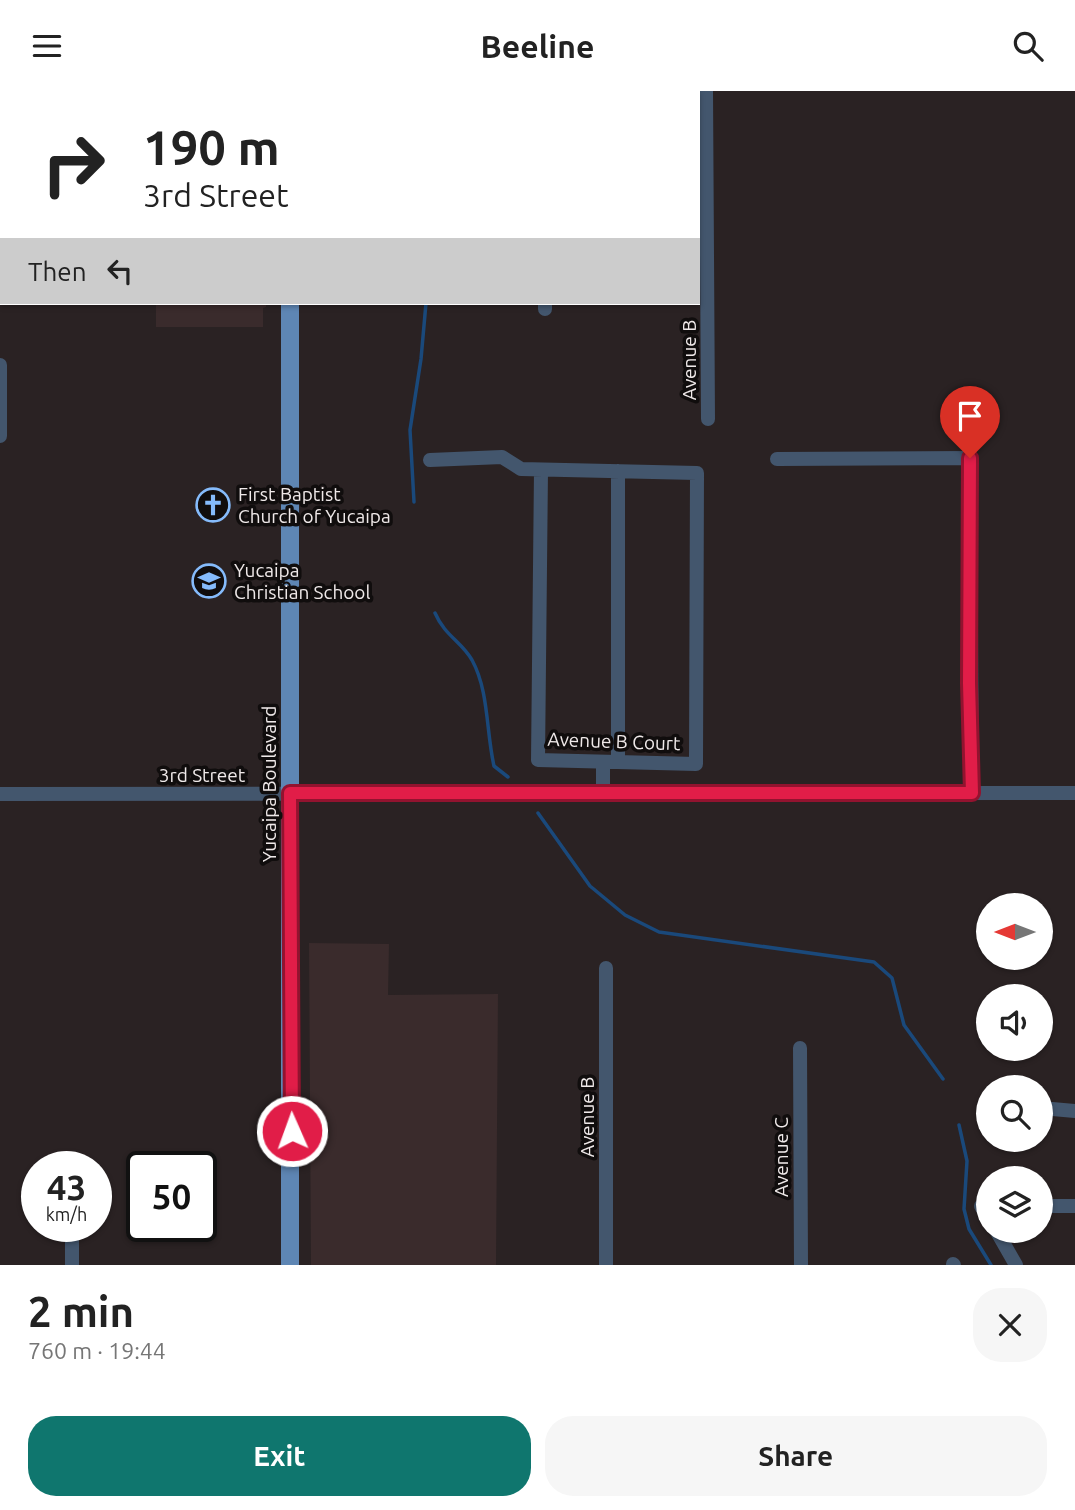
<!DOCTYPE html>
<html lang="en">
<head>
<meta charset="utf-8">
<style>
	:root { --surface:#fff; --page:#f6f6f6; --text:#222; --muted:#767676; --accent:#0f766e }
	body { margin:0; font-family:Ubuntu,sans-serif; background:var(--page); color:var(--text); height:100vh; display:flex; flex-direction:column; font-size:26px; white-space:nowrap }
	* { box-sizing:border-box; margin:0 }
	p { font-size:23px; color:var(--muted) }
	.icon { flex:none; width:38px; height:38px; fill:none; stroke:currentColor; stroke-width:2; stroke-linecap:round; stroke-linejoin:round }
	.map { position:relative; height:1174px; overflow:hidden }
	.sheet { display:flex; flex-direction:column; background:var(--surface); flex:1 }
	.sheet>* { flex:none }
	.guide { position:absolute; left:0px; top:0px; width:700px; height:214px; box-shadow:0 2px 5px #0004; background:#fff; color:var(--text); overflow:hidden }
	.needle { width:46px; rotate:270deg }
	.buttons { position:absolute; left:976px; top:802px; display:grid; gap:14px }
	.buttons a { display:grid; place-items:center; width:77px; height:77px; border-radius:50%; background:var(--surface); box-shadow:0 2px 5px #0004; font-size:35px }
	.speed { position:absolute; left:21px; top:1060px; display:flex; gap:14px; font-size:35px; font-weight:700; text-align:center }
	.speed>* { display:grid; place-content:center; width:91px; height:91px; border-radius:50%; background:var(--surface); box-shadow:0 2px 5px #0004; line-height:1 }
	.speed small { font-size:18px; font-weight:400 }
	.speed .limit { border:4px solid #111; border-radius:10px; background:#fff; color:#111 }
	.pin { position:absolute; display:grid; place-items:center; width:60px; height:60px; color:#fff; margin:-72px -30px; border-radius:50% 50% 50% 0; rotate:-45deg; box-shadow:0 0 7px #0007 }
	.pin .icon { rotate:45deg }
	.me { position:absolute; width:77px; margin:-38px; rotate:358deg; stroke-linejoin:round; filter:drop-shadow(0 0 5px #0008) }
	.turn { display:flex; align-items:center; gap:24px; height:147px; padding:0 28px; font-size:32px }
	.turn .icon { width:91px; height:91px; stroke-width:2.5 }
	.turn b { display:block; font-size:49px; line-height:60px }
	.then { display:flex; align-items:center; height:66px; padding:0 28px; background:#0003; gap:14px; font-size:26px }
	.round { display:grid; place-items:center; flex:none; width:74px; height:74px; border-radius:28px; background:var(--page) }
	.overview { display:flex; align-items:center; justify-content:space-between; height:119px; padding:0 28px }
	h1 { font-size:42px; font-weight:700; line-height:52px }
	.button { display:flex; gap:14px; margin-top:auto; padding:14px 28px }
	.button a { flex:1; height:80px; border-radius:28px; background:var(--accent); color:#fff; font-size:28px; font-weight:700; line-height:80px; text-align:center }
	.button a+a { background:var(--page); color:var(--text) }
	header { display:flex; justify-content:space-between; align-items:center; height:91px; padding:0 28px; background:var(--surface); font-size:32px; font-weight:700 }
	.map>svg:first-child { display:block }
</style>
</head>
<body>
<header><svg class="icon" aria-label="menu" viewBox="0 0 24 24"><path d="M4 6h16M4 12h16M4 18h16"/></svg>Beeline<svg class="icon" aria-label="search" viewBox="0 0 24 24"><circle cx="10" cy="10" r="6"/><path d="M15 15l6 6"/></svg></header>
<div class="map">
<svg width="1075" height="1174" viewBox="0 0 1075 1174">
	<rect width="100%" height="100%" fill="#2a2223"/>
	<!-- built -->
	<path fill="#3a2b2c" d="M156 212H266V216L263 217V236H156Z
		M309 852 389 853 388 904 498 903 496 1174H311Z"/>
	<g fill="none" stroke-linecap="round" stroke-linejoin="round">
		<!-- stream -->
		<path stroke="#1a497b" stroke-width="3.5" d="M414 411 410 339 421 268 426 212
			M435 522C445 545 461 550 472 569 489 600 486 640 494 675L508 686
			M538 722 590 795 625 824 659 841 874 871 892 887 904 934 943 988
			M959 1034 967 1070 964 1118 969 1138 991 1174"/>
		<!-- minor -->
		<path stroke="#43566d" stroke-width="14" d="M706 0 708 328
			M546 2V0
			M0 89 1 0
			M545 218V212
			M0 274V345
			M777 368 970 367C970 479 972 590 972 702
			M430 369 502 366 521 378 697 382 696 673 538 669 541 379
			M618 380V671
			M603 671V701
			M0 703 1075 702
			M606 877V1174
			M800 957 801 1174
			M1041 1017 1075 1020
			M72 1071V1076
			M989 1115H981L989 1127
			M1041 1115H1075
			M72 1136V1174
			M996 1139 1016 1174
			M953 1173 954 1174"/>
		<!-- major -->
		<path stroke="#5e86b4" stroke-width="18" d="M276 0V2
			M295 2V0
			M290 1174V212"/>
	</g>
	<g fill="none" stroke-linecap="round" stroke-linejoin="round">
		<defs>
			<path id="route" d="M292 1040 290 702H972L969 592 970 367"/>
		</defs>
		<!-- route casing -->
		<use href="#route" stroke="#92132f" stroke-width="18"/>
		<!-- route -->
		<use href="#route" stroke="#e11d48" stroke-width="12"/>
	</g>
	<!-- icons -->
	<defs>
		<symbol id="church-ring" viewBox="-11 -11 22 22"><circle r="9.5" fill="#100d0d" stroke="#85bbfb" stroke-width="1.5"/><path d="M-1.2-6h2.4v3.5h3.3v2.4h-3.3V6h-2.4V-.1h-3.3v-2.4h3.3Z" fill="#85bbfb"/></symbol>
		<symbol id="school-ring" viewBox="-11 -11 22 22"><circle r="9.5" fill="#100d0d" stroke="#85bbfb" stroke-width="1.5"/><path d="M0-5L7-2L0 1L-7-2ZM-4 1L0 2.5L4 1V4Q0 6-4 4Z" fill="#85bbfb"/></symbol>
	</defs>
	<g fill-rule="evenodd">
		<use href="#church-ring" x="194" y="395" width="38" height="38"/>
		<use href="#school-ring" x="190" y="471" width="38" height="38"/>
	</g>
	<g text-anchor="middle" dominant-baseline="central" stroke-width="7" stroke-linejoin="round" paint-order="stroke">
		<!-- street labels -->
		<g font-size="19" fill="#efe9e9" stroke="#100d0d">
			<text transform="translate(689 269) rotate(-90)">Avenue B</text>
			<text transform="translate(614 650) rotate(2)">Avenue B Court</text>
			<text x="202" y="684">3rd Street</text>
			<text transform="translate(269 693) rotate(-90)">Yucaipa Boulevard</text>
			<text transform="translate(587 1026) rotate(-90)">Avenue B</text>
			<text transform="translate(781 1066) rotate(-90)">Avenue C</text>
		</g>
		<!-- poi labels -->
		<g font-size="19" fill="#efe9e9" stroke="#100d0d" text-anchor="start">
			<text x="238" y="403">First Baptist<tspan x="238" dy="22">Church of Yucaipa</tspan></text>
			<text x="234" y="479">Yucaipa<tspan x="234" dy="22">Christian School</tspan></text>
		</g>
	</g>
</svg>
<div class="buttons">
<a><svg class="needle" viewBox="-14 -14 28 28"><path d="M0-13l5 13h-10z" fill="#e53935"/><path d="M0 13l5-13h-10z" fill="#767676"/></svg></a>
<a><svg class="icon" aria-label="sound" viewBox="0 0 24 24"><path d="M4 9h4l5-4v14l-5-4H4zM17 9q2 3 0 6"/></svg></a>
<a><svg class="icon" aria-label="search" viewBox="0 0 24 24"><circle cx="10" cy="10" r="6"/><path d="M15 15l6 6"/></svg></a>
<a><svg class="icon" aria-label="layers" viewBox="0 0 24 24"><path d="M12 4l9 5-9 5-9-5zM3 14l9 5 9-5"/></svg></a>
</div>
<div class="speed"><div>43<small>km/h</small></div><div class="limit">50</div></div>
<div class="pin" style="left:970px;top:367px;background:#d93025"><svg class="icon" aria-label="arrive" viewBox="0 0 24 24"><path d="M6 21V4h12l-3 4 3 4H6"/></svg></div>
<svg class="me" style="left:292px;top:1040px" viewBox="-20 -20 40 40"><circle r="17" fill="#e11d48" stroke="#fff" stroke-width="3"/><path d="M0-11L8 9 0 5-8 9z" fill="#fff"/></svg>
<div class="guide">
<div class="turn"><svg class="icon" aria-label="right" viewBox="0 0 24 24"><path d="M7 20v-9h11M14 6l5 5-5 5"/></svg><div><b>190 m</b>3rd Street</div></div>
<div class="then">Then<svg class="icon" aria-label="left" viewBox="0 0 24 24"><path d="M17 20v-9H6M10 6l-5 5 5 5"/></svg></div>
</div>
</div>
<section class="sheet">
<div class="overview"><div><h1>2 min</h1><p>760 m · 19:44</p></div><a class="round"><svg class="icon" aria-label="close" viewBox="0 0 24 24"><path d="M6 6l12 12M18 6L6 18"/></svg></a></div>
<div class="button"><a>Exit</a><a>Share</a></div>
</section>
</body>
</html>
